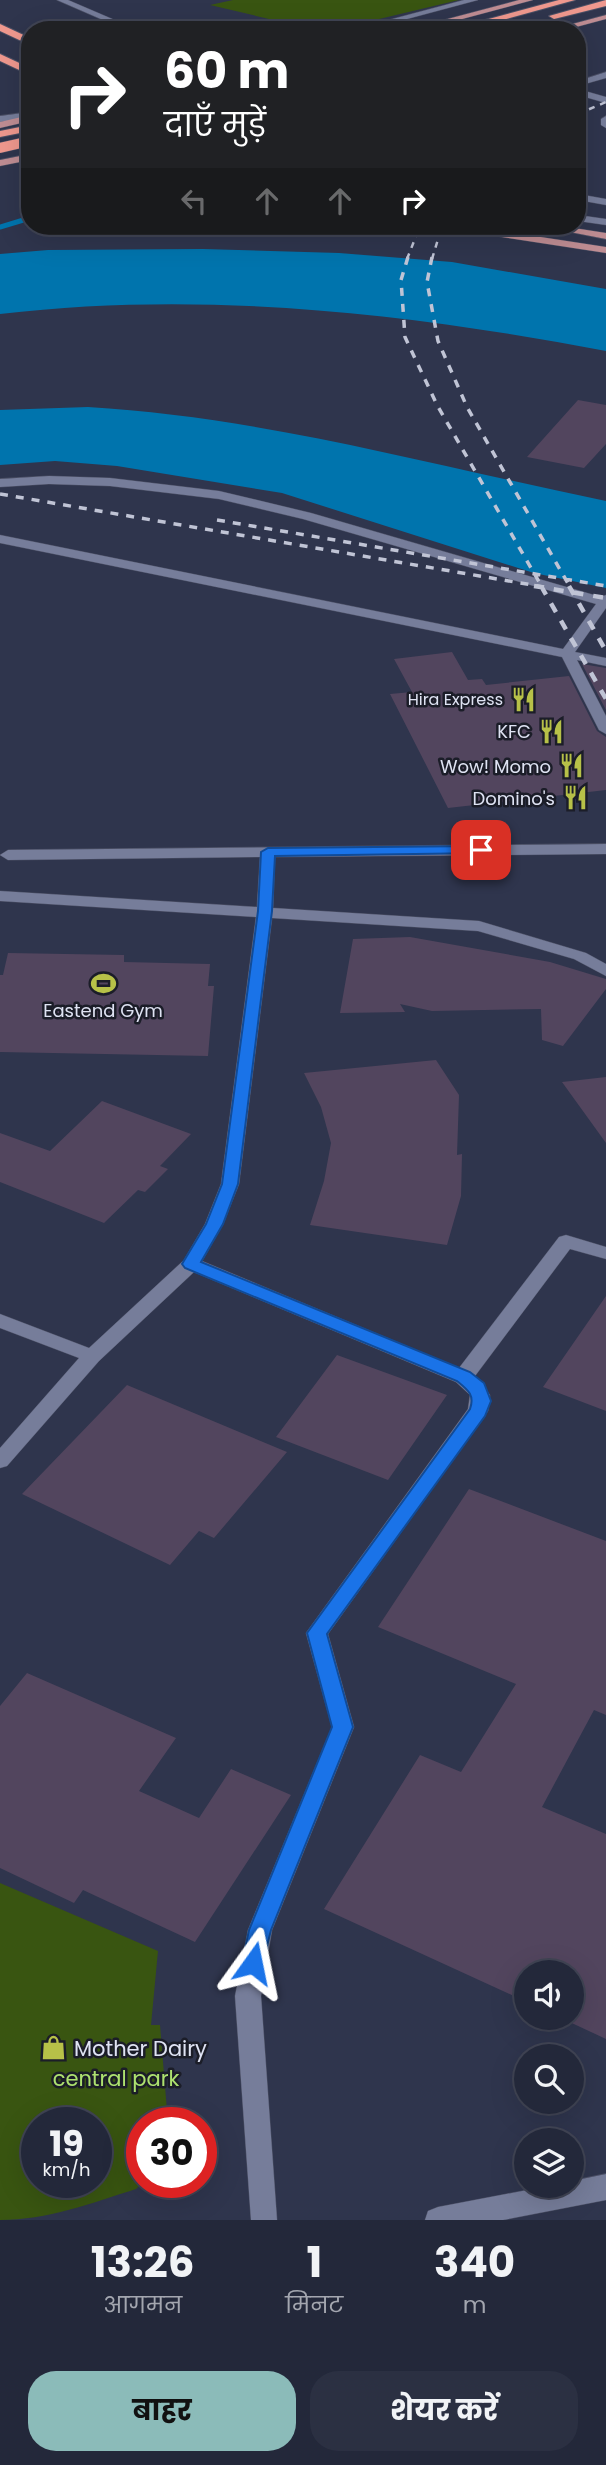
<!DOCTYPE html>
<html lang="hi">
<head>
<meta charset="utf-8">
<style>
	:root { --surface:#23283a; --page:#2b3042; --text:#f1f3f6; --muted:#a3a6af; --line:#404454; --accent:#8bbbb9 }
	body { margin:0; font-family:Poppins,"Noto Sans Devanagari",sans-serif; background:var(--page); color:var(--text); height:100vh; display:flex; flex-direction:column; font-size:26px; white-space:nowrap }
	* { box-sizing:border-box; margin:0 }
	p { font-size:23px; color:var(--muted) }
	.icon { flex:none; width:38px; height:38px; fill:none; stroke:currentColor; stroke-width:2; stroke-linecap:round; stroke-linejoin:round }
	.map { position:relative; height:2220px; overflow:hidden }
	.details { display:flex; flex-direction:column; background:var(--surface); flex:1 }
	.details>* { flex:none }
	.top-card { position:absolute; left:21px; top:21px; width:565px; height:214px; border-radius:28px; box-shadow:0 7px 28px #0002,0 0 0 2px var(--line); background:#202124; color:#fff; overflow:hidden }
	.tools { position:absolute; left:514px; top:1960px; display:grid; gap:14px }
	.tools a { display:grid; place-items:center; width:70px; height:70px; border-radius:50%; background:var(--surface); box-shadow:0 7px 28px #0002,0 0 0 2px var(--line); font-size:35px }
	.speed { position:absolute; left:21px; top:2107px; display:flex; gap:14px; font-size:35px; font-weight:700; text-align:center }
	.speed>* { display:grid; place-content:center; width:91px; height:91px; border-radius:50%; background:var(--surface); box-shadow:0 7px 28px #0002,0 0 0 2px var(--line); line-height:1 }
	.speed small { font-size:18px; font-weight:400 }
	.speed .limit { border:10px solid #d22; background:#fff; color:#111 }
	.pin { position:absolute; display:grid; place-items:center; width:60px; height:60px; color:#fff; margin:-30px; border-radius:14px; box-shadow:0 4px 10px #0006 }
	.me { position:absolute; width:77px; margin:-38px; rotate:12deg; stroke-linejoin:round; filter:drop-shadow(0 0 5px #0008) }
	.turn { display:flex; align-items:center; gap:24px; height:147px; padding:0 28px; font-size:32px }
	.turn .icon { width:91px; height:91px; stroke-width:2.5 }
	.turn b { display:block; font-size:49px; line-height:60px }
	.lanes { display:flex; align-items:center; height:66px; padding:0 28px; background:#0003; justify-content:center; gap:35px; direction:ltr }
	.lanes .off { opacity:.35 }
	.eta { display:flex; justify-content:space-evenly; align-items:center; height:119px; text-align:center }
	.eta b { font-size:42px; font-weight:700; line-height:49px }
	.action { display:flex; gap:14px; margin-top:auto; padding:14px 28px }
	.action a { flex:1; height:80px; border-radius:28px; background:var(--accent); color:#111; font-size:28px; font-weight:700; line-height:80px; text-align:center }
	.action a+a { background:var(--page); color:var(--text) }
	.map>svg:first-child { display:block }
</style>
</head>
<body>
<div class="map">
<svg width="606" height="2220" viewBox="0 0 606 2220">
	<rect width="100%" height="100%" fill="#2f354d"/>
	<!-- green -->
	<path fill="#395511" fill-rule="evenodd" d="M233 0H459L333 30H316L210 5Z
		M0 1883 158 1951 151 2025H160L168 2123H142L143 2182 136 2189C92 2203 47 2220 0 2220ZM37 2123H96V2182H37Z"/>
	<!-- water -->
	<path fill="#0074ad" d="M203 249 339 253 452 262 606 289V351C406 313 203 290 0 314V254L48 250Z
		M88 407C263 417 435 466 606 501V588L534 573 282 493 117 466 55 461 0 465V410Z"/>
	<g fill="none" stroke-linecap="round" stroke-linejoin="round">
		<!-- stream -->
		<path stroke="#0074ad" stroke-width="5" d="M0 227 30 218"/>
	</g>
	<!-- building -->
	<path fill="#52455e" d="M578 400 606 405V444L584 468 527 457Z
		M452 652 468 680 482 679 486 685 569 676 597 731 606 737V790L448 808 390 694 412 692 394 659Z
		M582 664 606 668V710Z
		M410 937 550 962 606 979V989L563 1046 542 1040 541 1009 432 1011 400 1004 405 1012 340 1013 353 939Z
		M8 953 124 955V962L210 964 208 986H214L208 1056 0 1052V975H3Z
		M436 1060 459 1095 457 1155 462 1154 461 1196 447 1245 310 1225 324 1181 331 1143 321 1107 304 1073Z
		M606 1077V1143L562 1082Z
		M102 1101 191 1134 160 1166 168 1169 145 1192 138 1190 104 1223 0 1182V1133L50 1151Z
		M606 1296V1411L543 1387Z
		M337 1355 447 1395 388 1480 276 1437Z
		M127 1385 287 1452 214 1538 199 1531 170 1565 22 1494Z
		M469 1489 606 1541V1715L594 1710 542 1807 606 1834V2039L561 2018H572V1972H527V2002L324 1909 420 1755 461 1772 516 1684 378 1627Z
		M27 1673 176 1738 139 1791 199 1818 231 1769 291 1795 195 1942 83 1890 74 1903 0 1868V1706Z"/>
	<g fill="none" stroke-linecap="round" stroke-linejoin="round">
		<defs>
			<path id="minor" d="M57 0H68L138 30H126Z
				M464 0H478L366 30H351Z
				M606 72V78L578 86V81Z
				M578 89 606 97V103L578 95Z
				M30 112V118L0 122V116Z
				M606 116V128L601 125V119Z
				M578 194 606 199V205L578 200Z
				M578 215 606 219V225L578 221Z
				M49 476 110 478 219 491 311 513 601 597 606 595V608L575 652 606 658V666L577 660 606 716V734L599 730 562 657 0 543V535L563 649 596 604 303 519 219 499 110 486 49 484 0 487V479Z
				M606 844V854L275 857 273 908 479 921 586 953 606 964V976L574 959 478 931 272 918 239 1184 223 1224 202 1261 459 1368 559 1237 566 1235 606 1247V1259L570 1249 475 1376 490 1395 488 1411 328 1634 354 1727 272 1930 261 1996 277 2220H251L235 1996 248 1930 332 1727 306 1633 468 1409 470 1395 456 1382 194 1272 99 1361 7 1466 0 1468V1448L79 1358 0 1328V1314L89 1348 184 1260 205 1224 221 1184 256 917 0 901V891L257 907 260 857 8 860 0 855 8 850Z
				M606 2174V2200L503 2220H425L428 2211 438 2207 548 2186H572V2181Z"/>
			<path id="major" d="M519 0H533L421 30H406Z
				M606 15V19L565 30H550Z
				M30 115V121L0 128V122Z
				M30 154V160L0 166V160Z
				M445 226H468L606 247V253L450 229Z
				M539 226H561L606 233V239Z"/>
			<path id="highway" d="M559 0H575L466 30H448Z
				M606 0V6L554 19 549 16Z
				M0 24 30 38V45L0 31Z
				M0 54 30 68V75L0 61Z
				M30 125V131L0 137V131Z"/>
		</defs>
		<!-- minor casing -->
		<use href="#minor" stroke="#4c5065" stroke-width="1"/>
		<!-- major casing -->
		<use href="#major" stroke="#4c5065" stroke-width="1"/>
		<!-- highway casing -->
		<use href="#highway" stroke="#4c5065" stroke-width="2"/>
		<!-- minor -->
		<use href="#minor" fill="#767d9a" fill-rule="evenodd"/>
		<!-- major -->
		<use href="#major" fill="#bf8d93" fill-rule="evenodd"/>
		<!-- highway -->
		<use href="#highway" fill="#ef988e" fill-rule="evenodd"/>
		<!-- rail-far2 -->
		<path stroke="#c0c4d5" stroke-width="2.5" stroke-dasharray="6 6" stroke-linecap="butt" d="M578 114 606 102
			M407 259 420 226
			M432 259 442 226"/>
		<!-- rail-far1 -->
		<path stroke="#c0c4d5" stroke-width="3.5" stroke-dasharray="8 8" stroke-linecap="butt" d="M408 257 401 280 405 337 437 405 542 587
			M432 257 427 282 438 341 467 407 570 587
			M0 494 544 587
			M217 520 606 586"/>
		<!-- rail -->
		<path stroke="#c0c4d5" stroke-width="4.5" stroke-dasharray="10 10" stroke-linecap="butt" d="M534 586 606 598
			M541 586 606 699
			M569 586 606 651"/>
		<defs>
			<path id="highway-bridge" d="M0 148 30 141"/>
		</defs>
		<!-- highway-bridge casing -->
		<use href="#highway-bridge" stroke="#4c5065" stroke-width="11" stroke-linecap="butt"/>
		<!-- highway-bridge -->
		<use href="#highway-bridge" stroke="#ef988e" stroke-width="10"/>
	</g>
	<!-- route -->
	<path fill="#1a73e8" stroke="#114b97" stroke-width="2" d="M481 846 488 850 485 853 275 856 272 911 238 1184 223 1224 201 1262 470 1372 484 1383 491 1401 485 1416 327 1634 353 1727 271 1930 261 1970 253 1973 245 1970 242 1963 249 1930 332 1727 307 1633 470 1409C475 1395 468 1390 457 1381L185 1268 182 1264 206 1224 222 1184 258 911 261 852 268 848Z"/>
	<!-- icons -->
	<defs>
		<symbol id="restaurant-bare" viewBox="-9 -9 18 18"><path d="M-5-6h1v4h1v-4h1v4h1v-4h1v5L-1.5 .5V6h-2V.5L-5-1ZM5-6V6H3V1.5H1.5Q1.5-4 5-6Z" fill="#b7c148" stroke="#1b1d28" stroke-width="2.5" paint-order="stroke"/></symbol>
		<symbol id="stadium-bare" viewBox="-9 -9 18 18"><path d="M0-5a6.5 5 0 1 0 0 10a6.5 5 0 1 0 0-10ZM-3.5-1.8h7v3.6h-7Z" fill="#b7c148" stroke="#1b1d28" stroke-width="2.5" paint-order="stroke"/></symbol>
		<symbol id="shop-bare" viewBox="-9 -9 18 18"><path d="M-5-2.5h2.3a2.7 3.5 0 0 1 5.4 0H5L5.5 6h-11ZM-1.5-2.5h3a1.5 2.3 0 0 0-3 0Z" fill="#b7c148" stroke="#1b1d28" stroke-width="2.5" paint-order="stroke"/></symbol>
	</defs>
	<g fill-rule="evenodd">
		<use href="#restaurant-bare" x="506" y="682" width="35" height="35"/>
		<use href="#restaurant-bare" x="534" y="714" width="35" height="35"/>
		<use href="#restaurant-bare" x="554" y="748" width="35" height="35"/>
		<use href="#restaurant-bare" x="558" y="780" width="35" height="35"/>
		<use href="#stadium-bare" x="86" y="966" width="35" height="35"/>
		<use href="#shop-bare" x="36" y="2030" width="35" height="35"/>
	</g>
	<g text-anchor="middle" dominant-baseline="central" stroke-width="5" stroke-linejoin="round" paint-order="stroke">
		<!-- far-poi labels -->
		<g font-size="16" fill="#dfe3f3" stroke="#1b1d28" text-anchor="end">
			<text x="503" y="699">Hira Express</text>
		</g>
		<!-- poi labels -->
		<g font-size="18" fill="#dfe3f3" stroke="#1b1d28" text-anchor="end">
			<text x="531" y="731">KFC</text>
			<text x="551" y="766">Wow! Momo</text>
			<text x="555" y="798">Domino's</text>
			<text x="103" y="1010" text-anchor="middle">Eastend Gym</text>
		</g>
		<!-- near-poi labels -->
		<g font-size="21" fill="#dfe3f3" stroke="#1b1d28" text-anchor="start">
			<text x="74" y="2048">Mother Dairy</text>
		</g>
		<!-- near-park labels -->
		<g font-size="21" fill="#ade16f" stroke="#1b1d28">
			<text x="116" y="2078">central park</text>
		</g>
	</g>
</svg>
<div class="tools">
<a><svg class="icon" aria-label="sound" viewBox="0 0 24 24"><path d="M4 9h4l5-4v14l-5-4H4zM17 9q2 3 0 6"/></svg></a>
<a><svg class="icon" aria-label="search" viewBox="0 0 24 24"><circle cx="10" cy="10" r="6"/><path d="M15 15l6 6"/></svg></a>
<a><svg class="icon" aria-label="layers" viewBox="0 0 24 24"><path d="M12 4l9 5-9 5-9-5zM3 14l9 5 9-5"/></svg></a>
</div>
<div class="speed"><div>19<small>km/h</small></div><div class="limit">30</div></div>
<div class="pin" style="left:481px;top:850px;background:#d93025"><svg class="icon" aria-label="arrive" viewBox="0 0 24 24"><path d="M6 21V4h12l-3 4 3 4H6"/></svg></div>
<svg class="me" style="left:253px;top:1963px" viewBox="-20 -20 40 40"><path d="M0-17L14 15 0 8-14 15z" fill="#1a73e8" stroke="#fff" stroke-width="4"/></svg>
<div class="top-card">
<div class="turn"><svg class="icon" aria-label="right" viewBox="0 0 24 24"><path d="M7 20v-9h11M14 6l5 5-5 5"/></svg><div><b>60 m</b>दाएँ मुड़ें</div></div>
<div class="lanes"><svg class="icon off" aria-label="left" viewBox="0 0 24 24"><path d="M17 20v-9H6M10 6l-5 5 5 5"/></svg><svg class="icon off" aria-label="ahead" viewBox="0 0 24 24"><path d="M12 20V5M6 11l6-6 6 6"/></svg><svg class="icon off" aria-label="ahead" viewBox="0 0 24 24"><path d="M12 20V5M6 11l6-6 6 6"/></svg><svg class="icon" aria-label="right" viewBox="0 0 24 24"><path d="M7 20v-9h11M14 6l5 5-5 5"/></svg></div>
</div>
</div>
<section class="details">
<div class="eta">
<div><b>13:26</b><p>आगमन</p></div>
<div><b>1</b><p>मिनट</p></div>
<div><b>340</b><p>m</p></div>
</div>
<div class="action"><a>बाहर</a><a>शेयर करें</a></div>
</section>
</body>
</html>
